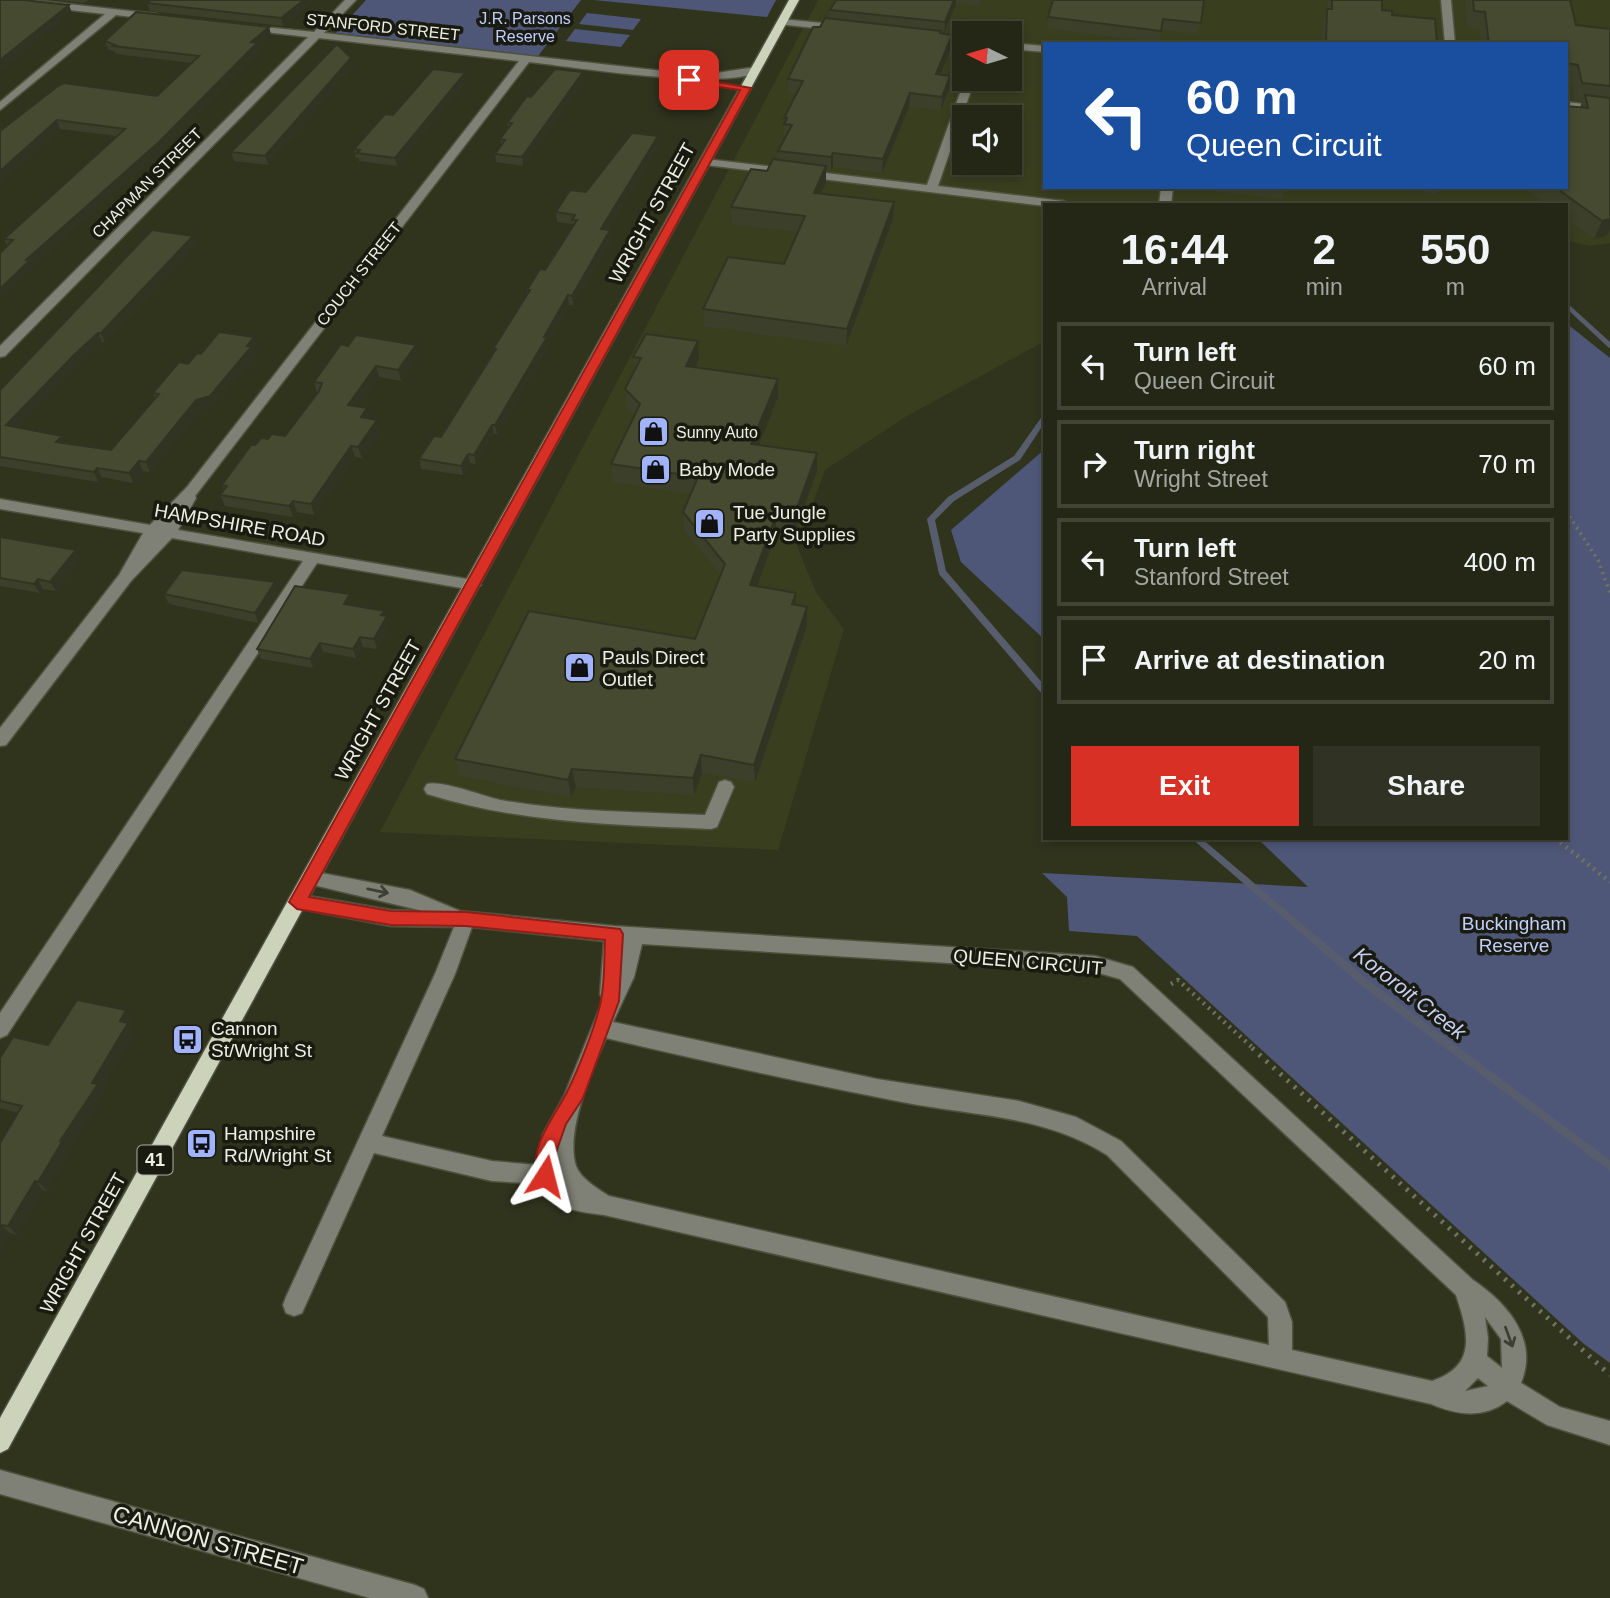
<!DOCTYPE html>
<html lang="en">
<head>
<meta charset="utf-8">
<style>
	:root { --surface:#242716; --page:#303323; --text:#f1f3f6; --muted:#a3a5a1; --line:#414435; --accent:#d93025 }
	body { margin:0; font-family:Helvetica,sans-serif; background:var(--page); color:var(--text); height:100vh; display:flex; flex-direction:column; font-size:26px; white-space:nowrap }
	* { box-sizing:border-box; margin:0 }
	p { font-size:23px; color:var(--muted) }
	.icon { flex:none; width:38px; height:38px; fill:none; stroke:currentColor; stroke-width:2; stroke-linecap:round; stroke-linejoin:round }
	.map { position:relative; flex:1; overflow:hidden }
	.side { position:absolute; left:1043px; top:203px; width:525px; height:637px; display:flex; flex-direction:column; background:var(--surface); border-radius:0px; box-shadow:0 4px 10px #0003,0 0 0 2px var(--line) }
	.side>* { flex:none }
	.banner { position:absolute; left:1043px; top:42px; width:525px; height:147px; border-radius:0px; box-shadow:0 4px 10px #0003,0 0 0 2px var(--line); background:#1a4fa0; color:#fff; overflow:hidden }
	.needle { width:46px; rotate:275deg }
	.buttons { position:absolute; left:952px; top:21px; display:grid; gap:14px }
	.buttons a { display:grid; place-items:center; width:70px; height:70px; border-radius:0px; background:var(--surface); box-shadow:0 4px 10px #0003,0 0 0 2px var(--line); font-size:35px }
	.pin { position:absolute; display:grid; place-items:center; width:60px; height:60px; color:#fff; margin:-30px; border-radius:14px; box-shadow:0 4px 10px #0006 }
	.me { position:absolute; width:77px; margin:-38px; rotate:9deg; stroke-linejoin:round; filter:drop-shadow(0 0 5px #0008) }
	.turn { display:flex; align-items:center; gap:24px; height:147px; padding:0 28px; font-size:32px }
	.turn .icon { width:91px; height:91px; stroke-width:2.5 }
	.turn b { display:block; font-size:49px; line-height:60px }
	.eta { display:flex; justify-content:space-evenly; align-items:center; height:119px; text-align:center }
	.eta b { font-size:42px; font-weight:600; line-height:49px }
	.action { display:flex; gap:14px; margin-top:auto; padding:14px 28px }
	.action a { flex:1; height:80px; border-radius:0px; background:var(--accent); color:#fff; font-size:28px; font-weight:600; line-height:80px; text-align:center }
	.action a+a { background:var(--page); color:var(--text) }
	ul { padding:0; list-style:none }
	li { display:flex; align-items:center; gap:21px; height:88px; margin:0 14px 10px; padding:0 14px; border:4px solid var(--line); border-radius:0px }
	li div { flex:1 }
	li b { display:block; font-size:26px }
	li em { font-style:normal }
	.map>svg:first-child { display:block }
</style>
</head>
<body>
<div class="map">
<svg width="1610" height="1598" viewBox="0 0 1610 1598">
	<rect width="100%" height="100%" fill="#30341d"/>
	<!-- built -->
	<path fill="#393e1f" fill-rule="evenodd" d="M818 0H1610V243L1589 246 1566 240V205H1045V341L907 416 825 470 797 546 816 592 844 629 778 850 380 832ZM964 33H1010V79H964ZM1045 44H1566V187H1045ZM964 117H1010V163H964Z"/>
	<!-- green -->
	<path fill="#4f5779" d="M366 0H581L538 56 336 33Z
		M594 0H776L767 17Z
		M587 13 641 19 633 30 579 24Z
		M575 29 630 35 621 47 566 41Z
		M1566 323 1610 358V1363L1584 1344 1137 936 1069 931 1067 897 1042 873 1308 887 1257 838H1566Z
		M1045 449V640L961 562 951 530Z"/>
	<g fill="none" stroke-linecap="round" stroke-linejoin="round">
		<!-- stream -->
		<path fill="#585d6e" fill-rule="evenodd" d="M1566 302 1610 342V348L1608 347 1566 308Z
			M1045 414V422L1020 460 954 501 935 520 946 571 1045 686V695L1042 694 939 574 927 519 948 497 1014 456 1043 415Z
			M1191 838H1201L1368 980 1610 1160V1171L1362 986Z"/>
		<defs>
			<path id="minor" d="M2 0H33L157 14 162 17 157 20 116 15 0 110V102L105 14 7 3Z
				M345 0H356L324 33 672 72 716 73 756 67 761 70C729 92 574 67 529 62L195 496 196 498 178 530 473 580 481 585 473 590 317 563 7 1035 0 1038V1013L303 561 172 538 131 581 6 745 0 746V728L119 575 143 533 0 509V499L150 525 187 487 519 61 319 38 5 356 0 357V346L308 37 247 30 242 27 243 25 314 32Z
				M1441 0H1451L1455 44H1445Z
				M782 19 842 25 847 28 842 31 778 24 777 22Z
				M929 34 964 38V44L925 39V35Z
				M1010 43 1045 46V52L1010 49Z
				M965 79H975L938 186 1064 201 1070 205 1045 206 706 165 700 162 706 159 927 185Z
				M1566 102 1610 107V113L1566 108Z
				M1161 187H1173L1171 205H1159Z
				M725 780 731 782 734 787 717 827 711 829C614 825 520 823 427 794L424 789 427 784C441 780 483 796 500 800 567 812 637 812 705 815L719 782Z
				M311 871 410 890 460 911 614 926 1095 956 1133 967 1473 1280C1507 1303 1539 1339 1521 1383L1560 1407 1610 1421V1445L1547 1425 1507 1401C1484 1419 1456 1415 1431 1404L604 1215C580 1212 552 1209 541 1184L492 1181 374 1153 302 1313 294 1316 286 1313 283 1305 286 1297 435 974 454 927 391 926 290 907 288 902 290 897 297 894 391 910 423 911 305 883 302 878 305 873ZM472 927 604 941 600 994 603 1000 564 1096 543 1134 537 1165 492 1161 382 1136 455 974ZM642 944 1095 972 1120 979 1456 1295C1468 1332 1478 1366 1432 1381L1292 1350V1322L1285 1302 1121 1141 1076 1117 1019 1101 877 1079 613 1022 634 977ZM606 1038C704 1061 803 1083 902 1102 973 1116 1044 1115 1107 1155L1268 1317 1269 1345 609 1196C598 1189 581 1179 576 1166 565 1132 592 1069 606 1038ZM1485 1317 1501 1339 1502 1368 1487 1356 1488 1338ZM1478 1378 1488 1386 1465 1391Z
				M0 1470 415 1585 424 1589 428 1598H370L0 1494Z"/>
			<path id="major" d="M789 0H799L8 1449 0 1453V1418Z"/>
		</defs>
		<!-- minor casing -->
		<use href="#minor" stroke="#4e523c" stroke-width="3"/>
		<!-- major casing -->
		<use href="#major" stroke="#4e523c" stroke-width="3"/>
		<!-- path-far2 -->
		<path stroke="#707460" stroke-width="3.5" stroke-dasharray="2 4.5" stroke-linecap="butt" d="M1566 511 1598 560 1610 593"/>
		<!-- path-far1 -->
		<path stroke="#707460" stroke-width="4.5" stroke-dasharray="2 5" stroke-linecap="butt" d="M1555 838 1610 882
			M1171 984 1178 980 1254 1049"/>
		<!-- path -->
		<path stroke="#707460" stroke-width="5" stroke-dasharray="2.5 7" stroke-linecap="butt" d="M1252 1048 1610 1375"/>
		<!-- minor -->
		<use href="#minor" fill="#7f8176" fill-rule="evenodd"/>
		<!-- major -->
		<use href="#major" fill="#cdd2ba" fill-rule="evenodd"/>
	</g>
	<!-- wall -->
	<path fill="#3c402a" d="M56 0H88L84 3Z
		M151 0H311L312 2 283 26 150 11 147 3Z
		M836 0H981L979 6 956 4 944 33 951 48 940 74 949 89 941 110 909 107 882 173 833 167 831 171 826 170V182L821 193 894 202 893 219 846 346 704 326 703 309 784 264 798 232 732 224 731 207 778 160V151L785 138H784V118L796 94 788 93V79L830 19V10Z
		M1053 0 1201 23 1198 34 1161 30 1159 43 1047 28 1048 17Z
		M1328 0H1382V10L1392 15 1437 44H1322L1323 24 1327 9H1328Z
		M1465 0H1570L1576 25 1610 29V231L1606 236 1594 239 1566 219V205H1547L1523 187H1566L1580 107 1582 101 1575 100 1571 82 1566 81V44H1481L1479 29 1468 28Z
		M269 27 271 35 258 46 259 51 162 151 32 266 33 269 7 246 4 239 117 136 60 129 0 183V131L157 96 192 63 116 54 115 52 108 49 105 41Z
		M353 66 268 165 234 161 231 152Z
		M467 81 397 166 359 161V158H356L354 149Z
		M584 81 523 166 496 162 495 154 501 145 500 139 508 128 507 123 531 97Z
		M658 136 659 145 607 230 612 240 573 305H569L548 341 549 346 497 434H494L476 464 470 463 463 475 421 469 419 459 441 437 494 352 493 349 527 294V290L545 270 573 226V224L557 222 556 212 586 192Z
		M1193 187H1285L1282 199 1193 189Z
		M1395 187H1438L1436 194Z
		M196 245 105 343 102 342 80 363 18 427 65 443 111 450 155 399 153 393 201 354 257 347 254 351 255 356 214 406 200 410 150 472 143 471 133 483 102 477 98 482 0 466V390Z
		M698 341 699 359 695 368 778 397 759 445 817 453V471L793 537 776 534 757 586 796 605 807 607V625L755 782 702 773 694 795 576 787 571 797 460 776 455 759 695 639 721 575 684 530 683 512 691 494 613 482 611 464 635 415 627 407 625 389 635 370 633 357Z
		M341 344 419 356 401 381 379 377 358 407 370 419 377 420 380 431 362 458 355 457 314 515 297 512 293 517 225 506 220 495 224 490 222 485 255 445 268 439 285 436 317 393 314 382Z
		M0 537 81 560 56 591 43 589 40 593 0 586Z
		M279 592 258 623 169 604 164 594Z
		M350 594 353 604 352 605 385 611 390 626 377 649 363 647 356 658 323 652 313 668 261 659 257 649Z
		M133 1020 130 1025 135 1033 102 1089 105 1093 69 1149 70 1151 47 1191 43 1190 17 1235 10 1233 0 1251V1143L18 1113 0 1108V1058Z"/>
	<!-- shaded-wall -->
	<path fill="#313422" d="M304 0H311L312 2 283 26 281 18Z
		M954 0H956V4L944 33 945 22Z
		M69 5 72 13 0 71V60Z
		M269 27 271 35 258 46 259 51 162 151 32 266 33 269 0 301V289L26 260 251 42Z
		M952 35 951 48 935 88 936 74Z
		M351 58 353 66 268 165 265 156Z
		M583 72 584 81 523 166 522 157Z
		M465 73 467 81 397 166 395 158Z
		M950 76 949 89 941 110 942 97Z
		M910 93 909 107 882 173 883 159Z
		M57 120 60 129 0 183V171Z
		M658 136 659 145 602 238 601 229Z
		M833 153V167L831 171V157Z
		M826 166V182L814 209V193Z
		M894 202 893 219 846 346 847 329Z
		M1610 219V231L1606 236 1594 239 1602 221Z
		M610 230 612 240 573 305 572 296Z
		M193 236 196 245 105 343 101 333Z
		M568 295 569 305 548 341 549 346 497 434 495 425Z
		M98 333 102 342 80 363 11 435 6 425 75 354Z
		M254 337 257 347 254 351 255 356 214 406 200 410 150 472 146 462 196 400Z
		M698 341 699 359 687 384 686 366Z
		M416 345 419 356 401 381 398 370Z
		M376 366 379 377 351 417 348 405Z
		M778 379V397L752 462 751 444Z
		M367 408 370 419 361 417Z
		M377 420 380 431 362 458 358 447Z
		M492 425 494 434 476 464 474 455Z
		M62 436 66 445 56 442Z
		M351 446 355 457 314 515 311 504Z
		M817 453V471L793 537V519Z
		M468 454 470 463 463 475 461 466Z
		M139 461 143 471 133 483 129 473Z
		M97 468 102 477 98 482 94 472Z
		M293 501 297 512 293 517 289 506Z
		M776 516V534L751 603 750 585Z
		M76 550 81 560 56 591 50 582Z
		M38 579 43 589 40 593 34 584Z
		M275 582 279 592 258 623 255 613Z
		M796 593V611L792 604Z
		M350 594 353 604 347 614 344 604Z
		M807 607V625L755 782 754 765Z
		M385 611 390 626 377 649 374 639 381 615Z
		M360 637 363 647 356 658 353 649Z
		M320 643 323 652 313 668 310 659Z
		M701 755 702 773 694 795 693 778Z
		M572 769 576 787 571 797 568 780Z
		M126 1010 133 1020 130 1025 135 1033 102 1089 105 1093 69 1149 70 1151 47 1191 38 1182 60 1141 92 1083 120 1021Z
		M35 1181 43 1190 17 1235 8 1226Z
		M1 1225 10 1233 0 1251V1227Z"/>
	<!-- building -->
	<path fill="#464a31" stroke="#313422" stroke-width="2" d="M0 0H24L69 5 0 60Z
		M151 0H304L281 18 147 3Z
		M836 0H954L945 22 830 10Z
		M1053 0H1204L1201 23 1163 19 1161 31 1048 17Z
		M1332 0H1382V10L1392 11V15L1435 19 1437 44H1354L1326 41 1327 9H1332Z
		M1473 0H1570L1576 25 1610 29V86L1582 83 1578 65 1566 63V44H1489L1485 12 1474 11Z
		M136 12 269 27 251 42 257 43 159 142 26 260 29 261 0 289V253L13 240 4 239 125 129 57 120 0 171V131L58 86 64 83 157 96 199 56 113 46 115 45 105 41Z
		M825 18 941 31 940 33 952 35 936 74 950 76 942 97 910 93 883 159 833 153 831 157 778 151 792 125 784 124 787 118H784L803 81 788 79 813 27H820Z
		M337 44 351 58 265 156 231 152 271 112Z
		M433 69 465 73 395 158 357 153 360 150 354 149 385 114 393 115Z
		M555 69 583 72 522 157 495 154 505 140 500 139 512 123H507L527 96 531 97Z
		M1585 95 1610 98V219L1602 221 1555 187H1566V106L1588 108Z
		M632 133 658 136 601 229 610 230 572 296 568 295 544 337H547L495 425H492L474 455 468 454 461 466 419 459 434 436 441 437 496 349H493L530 290H527L540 269 545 270 577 220H572L575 215 556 212 570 190 586 192Z
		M773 159 826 166 814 193 894 202 847 329 703 309 728 257 784 264 805 216 731 207 751 169 767 171Z
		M152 230 193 236 101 333H98L75 354 6 425 62 436 56 442 111 450 159 394 153 393 179 362 188 364 197 353 201 354 219 332 254 337 247 346H252L210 396 196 400 146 462 139 461 129 473 97 468 94 472 0 457V390Z
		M646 334 698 341 686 366 778 379 751 444 817 453 793 519 776 516 750 585 796 593 792 604 807 607 754 765 701 755 693 778 572 769 568 780 455 759 529 611 695 639 725 564 683 512 698 477 611 464 640 404 625 389 641 358 633 357Z
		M356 335 416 345 398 370 376 366 348 405 367 408 361 417 377 420 358 447 351 446 311 504 293 501 289 506 220 495 227 486 222 485 251 445H255L261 438 268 439 272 434 285 436 319 391 322 383 314 382 341 344 348 346Z
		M0 537 76 550 50 582 38 579 34 584 0 578Z
		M182 570 275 582 255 613 164 594Z
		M295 586 350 594 344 604 385 611 381 615 387 616 374 639 360 637 353 649 320 643 310 659 257 649Z
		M77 1000 126 1010 120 1021 128 1023 92 1083 98 1084 60 1141 62 1142 38 1182 35 1181 8 1226 1 1225 0 1227V1143L22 1106 0 1101V1058L13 1037 48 1045Z"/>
	<!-- one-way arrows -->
	<defs><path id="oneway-shaft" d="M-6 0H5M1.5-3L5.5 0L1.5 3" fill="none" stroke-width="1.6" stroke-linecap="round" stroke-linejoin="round" transform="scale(1.75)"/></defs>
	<g stroke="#3d3e34">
		<use href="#oneway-shaft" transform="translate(378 891) rotate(12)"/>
		<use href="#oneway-shaft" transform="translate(1509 1337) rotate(70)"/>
	</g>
	<!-- route -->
	<path fill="#d93025" stroke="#8d1f18" stroke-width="2" d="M689 77 751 88 309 897 391 911 466 912 620 929 623 934 619 1001 583 1098 566 1124 554 1158 552 1182 545 1185 539 1182C525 1151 554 1118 567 1092 578 1070 597 1023 601 1000 605 981 604 960 605 940L466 926 391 925 297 909 289 902 740 90 686 82Z"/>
	<!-- icons -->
	<defs>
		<symbol id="shop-square" viewBox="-11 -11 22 22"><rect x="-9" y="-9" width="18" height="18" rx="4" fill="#a1b3fd" stroke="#191a10"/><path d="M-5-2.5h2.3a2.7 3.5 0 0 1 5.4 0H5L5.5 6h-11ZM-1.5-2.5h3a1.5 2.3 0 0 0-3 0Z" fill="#111"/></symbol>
		<symbol id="bus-square" viewBox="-11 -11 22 22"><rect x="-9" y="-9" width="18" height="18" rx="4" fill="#a1b3fd" stroke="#191a10"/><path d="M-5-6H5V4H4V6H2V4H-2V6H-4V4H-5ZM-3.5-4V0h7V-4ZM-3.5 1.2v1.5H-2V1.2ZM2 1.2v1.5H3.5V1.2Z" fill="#111"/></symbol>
	</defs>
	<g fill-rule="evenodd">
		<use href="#shop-square" x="636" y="414" width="35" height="35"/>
		<use href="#shop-square" x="638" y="452" width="35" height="35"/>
		<use href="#shop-square" x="692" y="506" width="35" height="35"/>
		<use href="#shop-square" x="562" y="650" width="35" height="35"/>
		<use href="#bus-square" x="170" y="1022" width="35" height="35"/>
		<use href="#bus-square" x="184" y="1126" width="35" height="35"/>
	</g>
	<g text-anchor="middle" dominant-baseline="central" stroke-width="7" stroke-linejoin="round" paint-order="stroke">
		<!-- far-park labels -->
		<g font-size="16" fill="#c1ceff" stroke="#191a10">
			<text x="525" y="18">J.R. Parsons<tspan x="525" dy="18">Reserve</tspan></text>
		</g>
		<!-- far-street labels -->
		<g font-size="16" fill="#ecefe1" stroke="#191a10">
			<text transform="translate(383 27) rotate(6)">STANFORD STREET</text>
			<text transform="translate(147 183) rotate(-45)">CHAPMAN STREET</text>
			<text transform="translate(359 274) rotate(-52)">COUCH STREET</text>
		</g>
		<!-- far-poi labels -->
		<g font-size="16" fill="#ecefe1" stroke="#191a10" text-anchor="start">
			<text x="676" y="432">Sunny Auto</text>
		</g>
		<!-- shield labels -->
		<rect fill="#191a10" stroke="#adafa2" stroke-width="2" x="137.5" y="1145.5" width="35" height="29" rx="5"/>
		<g font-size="18" font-weight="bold" fill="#ecefe1">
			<text x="155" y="1160">41</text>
		</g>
		<!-- street labels -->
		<g font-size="19" fill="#ecefe1" stroke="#191a10">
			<text transform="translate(652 213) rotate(-61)">WRIGHT STREET</text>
			<text transform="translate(240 525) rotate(10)">HAMPSHIRE ROAD</text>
			<text transform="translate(378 710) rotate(-61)">WRIGHT STREET</text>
			<text transform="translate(1028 962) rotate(5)">QUEEN CIRCUIT</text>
			<text transform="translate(83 1243) rotate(-61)">WRIGHT STREET</text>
		</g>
		<!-- poi labels -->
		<g font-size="19" fill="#ecefe1" stroke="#191a10" text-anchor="start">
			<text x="679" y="469">Baby Mode</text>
			<text x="733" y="512">Tue Jungle<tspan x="733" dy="22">Party Supplies</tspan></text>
			<text x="602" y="657">Pauls Direct<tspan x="602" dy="22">Outlet</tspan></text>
			<text x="211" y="1028">Cannon<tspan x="211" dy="22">St/Wright St</tspan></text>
			<text x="224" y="1133">Hampshire<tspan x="224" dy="22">Rd/Wright St</tspan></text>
		</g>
		<!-- park labels -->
		<g font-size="19" fill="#c1ceff" stroke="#191a10">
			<text x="1514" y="923">Buckingham<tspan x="1514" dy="22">Reserve</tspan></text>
		</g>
		<!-- water labels -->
		<g font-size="21" font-style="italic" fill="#c5cff4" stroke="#191a10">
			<text transform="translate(1410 993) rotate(38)">Kororoit Creek</text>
		</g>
		<!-- near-street labels -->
		<g font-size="23" fill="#ecefe1" stroke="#191a10">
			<text transform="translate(208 1540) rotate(16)">CANNON STREET</text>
		</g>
	</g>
</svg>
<div class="buttons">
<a><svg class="needle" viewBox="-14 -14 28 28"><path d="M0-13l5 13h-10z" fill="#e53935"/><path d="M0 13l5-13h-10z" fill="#a3a5a1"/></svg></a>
<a><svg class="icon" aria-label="sound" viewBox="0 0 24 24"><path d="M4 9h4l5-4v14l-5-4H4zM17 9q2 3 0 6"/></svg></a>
</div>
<div class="pin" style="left:689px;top:80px;background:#d93025"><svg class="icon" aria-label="arrive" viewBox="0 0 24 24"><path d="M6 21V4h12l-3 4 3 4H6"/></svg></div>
<svg class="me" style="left:545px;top:1176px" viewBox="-20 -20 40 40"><path d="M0-17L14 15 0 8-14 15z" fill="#d93025" stroke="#fff" stroke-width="4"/></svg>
<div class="banner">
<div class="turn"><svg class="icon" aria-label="left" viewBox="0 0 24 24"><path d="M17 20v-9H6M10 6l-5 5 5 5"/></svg><div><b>60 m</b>Queen Circuit</div></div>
</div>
<section class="side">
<div class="eta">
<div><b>16:44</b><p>Arrival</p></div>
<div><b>2</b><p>min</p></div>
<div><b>550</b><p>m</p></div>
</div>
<ul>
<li><svg class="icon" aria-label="left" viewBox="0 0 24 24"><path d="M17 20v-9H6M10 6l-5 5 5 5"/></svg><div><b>Turn left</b><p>Queen Circuit</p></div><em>60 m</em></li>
<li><svg class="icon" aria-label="right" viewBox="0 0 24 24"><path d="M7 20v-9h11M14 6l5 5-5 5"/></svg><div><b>Turn right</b><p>Wright Street</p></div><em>70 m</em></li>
<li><svg class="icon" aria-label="left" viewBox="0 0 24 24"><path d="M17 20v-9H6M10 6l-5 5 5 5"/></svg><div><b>Turn left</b><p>Stanford Street</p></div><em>400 m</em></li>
<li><svg class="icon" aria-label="arrive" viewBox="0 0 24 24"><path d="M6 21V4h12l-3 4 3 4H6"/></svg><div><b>Arrive at destination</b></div><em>20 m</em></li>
</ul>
<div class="action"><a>Exit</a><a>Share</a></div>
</section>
</div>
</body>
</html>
